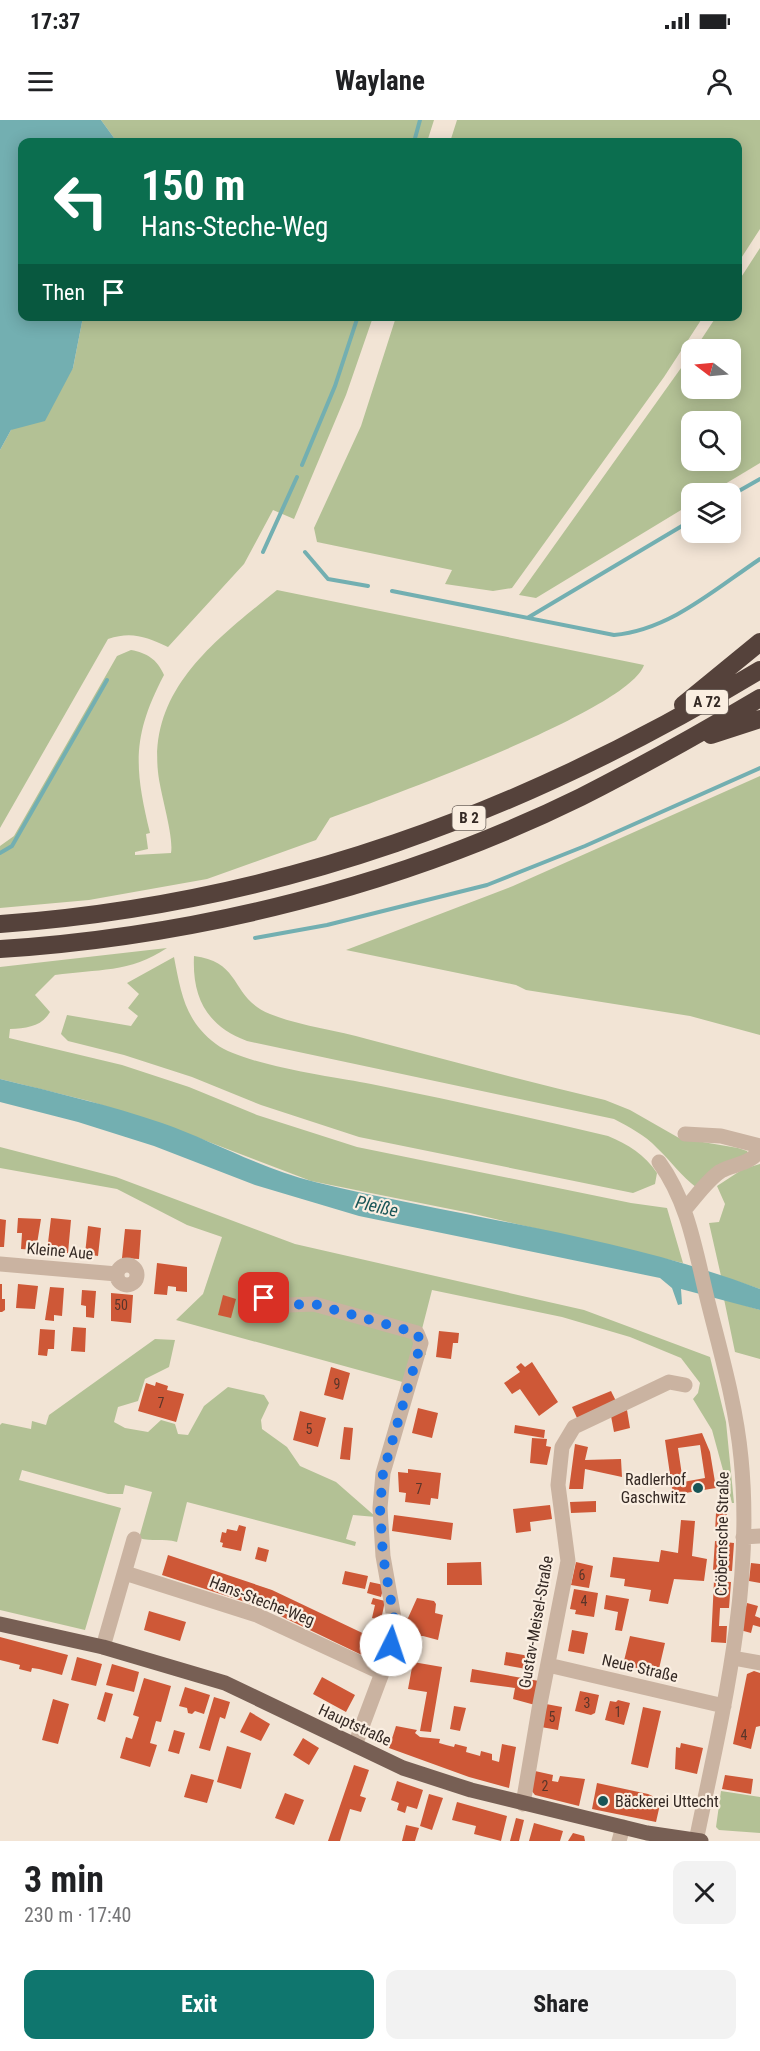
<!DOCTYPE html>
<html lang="en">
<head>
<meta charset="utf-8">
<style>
	:root { --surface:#fff; --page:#f2f2f2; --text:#202124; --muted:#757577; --accent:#0f766e }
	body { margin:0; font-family:"Roboto Condensed",sans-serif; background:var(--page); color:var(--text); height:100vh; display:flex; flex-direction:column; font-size:22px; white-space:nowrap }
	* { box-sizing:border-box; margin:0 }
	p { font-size:20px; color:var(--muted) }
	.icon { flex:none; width:33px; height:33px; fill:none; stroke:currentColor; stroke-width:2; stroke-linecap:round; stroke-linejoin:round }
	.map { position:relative; height:1721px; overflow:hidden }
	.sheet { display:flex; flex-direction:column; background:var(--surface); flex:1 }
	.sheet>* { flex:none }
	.guide { position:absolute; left:18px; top:18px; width:724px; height:183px; border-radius:12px; box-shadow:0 3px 15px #0003; background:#0b6e4f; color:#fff; overflow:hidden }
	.needle { width:39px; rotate:286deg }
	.controls { position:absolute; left:681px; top:219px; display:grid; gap:12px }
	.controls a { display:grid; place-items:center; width:60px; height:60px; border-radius:12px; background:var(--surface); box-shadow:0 3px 15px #0003; font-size:30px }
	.pin { position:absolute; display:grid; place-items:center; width:51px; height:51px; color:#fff; margin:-26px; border-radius:12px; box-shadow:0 3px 9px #0006 }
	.me { position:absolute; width:66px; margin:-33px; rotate:4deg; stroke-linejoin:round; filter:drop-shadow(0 0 4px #0008) }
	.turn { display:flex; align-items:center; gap:21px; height:126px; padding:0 24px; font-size:27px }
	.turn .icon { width:78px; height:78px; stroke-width:2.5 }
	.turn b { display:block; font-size:42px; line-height:51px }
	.then { display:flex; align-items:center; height:57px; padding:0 24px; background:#0003; gap:12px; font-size:22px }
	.round { display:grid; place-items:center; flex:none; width:63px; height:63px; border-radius:12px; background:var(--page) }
	.head { display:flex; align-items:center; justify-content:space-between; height:102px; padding:0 24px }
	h1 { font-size:36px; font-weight:700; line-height:45px }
	.button { display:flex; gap:12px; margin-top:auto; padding:12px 24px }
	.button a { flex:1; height:69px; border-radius:12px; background:var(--accent); color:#fff; font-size:24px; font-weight:700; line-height:69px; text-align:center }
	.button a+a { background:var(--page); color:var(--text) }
	.status { display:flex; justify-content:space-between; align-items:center; height:42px; padding:0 30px; background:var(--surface); direction:ltr }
	.status svg { height:16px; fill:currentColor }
	header { display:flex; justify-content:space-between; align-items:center; height:78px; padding:0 24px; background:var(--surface); font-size:27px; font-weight:700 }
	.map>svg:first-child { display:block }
</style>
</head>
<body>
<div class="status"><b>17:37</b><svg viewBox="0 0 49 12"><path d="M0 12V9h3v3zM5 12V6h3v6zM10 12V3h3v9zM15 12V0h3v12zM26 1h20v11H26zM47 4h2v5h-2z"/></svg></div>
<header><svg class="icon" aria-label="menu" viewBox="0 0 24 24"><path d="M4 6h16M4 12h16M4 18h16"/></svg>Waylane<svg class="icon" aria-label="person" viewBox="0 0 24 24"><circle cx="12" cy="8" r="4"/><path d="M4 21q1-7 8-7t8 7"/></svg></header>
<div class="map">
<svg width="760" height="1721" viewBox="0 0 760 1721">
	<rect width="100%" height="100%" fill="#f2e4d5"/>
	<!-- green -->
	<path fill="#b3c195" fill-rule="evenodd" d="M101 0H434L427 22H117Z
		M457 0H760V109L738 143V22H450Z
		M760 128V343L710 373 692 374 691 384 536 478 519 475 691 234 692 268H730V230L695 229 716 197 738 196V162ZM692 302H730V340H692Z
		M83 197H373L346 275 294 399 273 390 244 444 168 527C146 517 132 511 108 519L0 708V330L11 310 73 248Z
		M396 197 397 196 703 197 664 257 512 468 493 471 445 464 452 450 317 422 314 408 361 306Z
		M277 470 644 545C629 591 382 679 330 698L316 720 207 759 89 780 0 788V726L14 716 117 536 131 530C147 533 157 539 164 555 132 616 134 647 150 713L146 714 148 729 135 732V735L171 733C174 716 160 673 158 652 149 568 218 518 277 470Z
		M760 656V915L690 896 526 870 516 865 346 830 513 766Z
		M167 828C130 853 97 849 55 855L35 875 50 892C41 907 27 908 10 909L9 918 122 945 189 967 257 995 357 1027 631 1083 667 1088 683 1143 470 1093 311 1061 162 1004 89 981 0 959V847Z
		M194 836C243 842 230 878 270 894 300 906 336 910 367 919 446 940 526 961 605 980L630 990 679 1018 738 1028 747 1031 749 1035 697 1068C681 1056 671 1041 657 1028 645 1015 629 1007 614 999L247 921C207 906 192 878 194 836Z
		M174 837C181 873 185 901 216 924 244 945 334 957 371 964 450 980 529 997 608 1016 628 1024 645 1035 657 1053L655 1064 633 1073 359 1017 261 985 192 957 124 935 68 921 61 914 67 895 131 906 138 896 128 888 139 874 127 863Z
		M0 1027 116 1057 295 1124 584 1190 710 1237 726 1302 734 1383H732L712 1310 693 1279 698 1273 700 1263 681 1238 630 1217 562 1197 432 1170 422 1209 426 1235 417 1232 406 1263 176 1200 203 1174 222 1117 187 1105 117 1069 0 1048Z
		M760 1044V1169L721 1156 709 1103 719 1102 725 1084 717 1066 743 1049Z
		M724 1179 760 1190V1239L735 1232Z
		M155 1219 175 1220 169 1247 145 1259 138 1281 118 1287 114 1302 125 1308 148 1312 161 1300 175 1304 178 1314 188 1315 204 1286 228 1267 264 1275 269 1283 261 1300 262 1309 287 1327 300 1346 336 1362 376 1397 353 1395 346 1419 356 1422 355 1426 187 1382 177 1422C163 1418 152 1422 139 1418L152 1372 125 1365 123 1374H108L22 1350 19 1360 121 1388 85 1510 0 1490V1305L2 1303 31 1309 32 1301 46 1305 49 1295Z
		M721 1671 760 1677V1713L719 1710 716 1707Z"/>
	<!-- water -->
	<path fill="#73afb1" d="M0 0H101L117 22H22V196L83 197 73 248 45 301 11 310 0 330Z
		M0 959C54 972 109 985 162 1003 213 1021 262 1049 315 1062 463 1098 617 1115 760 1169V1190L681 1169 682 1184 678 1185 672 1168 660 1158 359 1096 255 1065 154 1026 78 1002 0 982Z"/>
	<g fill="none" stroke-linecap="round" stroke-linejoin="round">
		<!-- stream -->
		<path stroke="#73afb1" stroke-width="4" d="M414 22 420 0
			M302 345 335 266 358 196
			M730 376 760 359
			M263 432 297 357
			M305 432 328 459 368 466
			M392 471 614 515C670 510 715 469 760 439
			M529 497 692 400
			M0 733 12 726 107 560
			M255 818 327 805 487 765 585 726 760 648"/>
	</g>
	<!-- building -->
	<path fill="#ce5837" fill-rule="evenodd" d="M18 1098 41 1099 36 1130 21 1129 22 1113H17Z
		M51 1098 71 1100 68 1133 47 1131Z
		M0 1099 6 1100 4 1127H0Z
		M88 1106 101 1108 98 1136 85 1134Z
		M125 1109 141 1110 139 1139 122 1138Z
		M157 1143 187 1147V1172L176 1171V1167L168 1166 167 1175 154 1174Z
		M0 1164H2V1179H5V1190L2 1192H0Z
		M18 1164 38 1166 35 1189 16 1188Z
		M50 1167 64 1168 62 1196 54 1195V1201L45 1200Z
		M82 1170 96 1171 94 1198 86 1197V1186L81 1185Z
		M111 1173 133 1175 131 1203 111 1201Z
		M223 1175 236 1179 231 1198 218 1195Z
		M73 1207 86 1208 85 1232 71 1231Z
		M40 1209 55 1210 54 1229H48L47 1236 38 1235Z
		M439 1211 459 1213 458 1223H453L451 1239 436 1237Z
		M532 1242 558 1282 539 1296 520 1269 512 1274 504 1263 520 1252 516 1247 521 1243 525 1247Z
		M331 1247 350 1253 343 1280 324 1275Z
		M156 1262 168 1266 167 1270 184 1274 176 1302 138 1291 146 1263 155 1266Z
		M611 1271 616 1281 577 1298 572 1287Z
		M418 1288 438 1293 432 1318 412 1313Z
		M627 1290 630 1308 614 1312 611 1296Z
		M300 1291 326 1298 318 1327 293 1320Z
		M515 1305 545 1310 544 1318 514 1313Z
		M344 1307 353 1308 350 1340 340 1339Z
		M702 1313 710 1332 716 1368 673 1375 665 1320ZM700 1325 705 1358 683 1362 678 1328Z
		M532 1318 547 1319 546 1326 551 1327 547 1345 530 1343Z
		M575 1324 588 1327 585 1340 621 1339 622 1357 585 1349 583 1369H569Z
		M408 1349 441 1353 438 1379 431 1378 430 1385 405 1382 406 1373 399 1372 398 1352 408 1353Z
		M596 1381V1392L571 1393 570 1382Z
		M550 1385 552 1399 530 1402 531 1411 516 1413 513 1389Z
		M716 1393H727L726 1413 715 1412Z
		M394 1395 453 1403 451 1420 392 1411Z
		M681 1400 695 1401 692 1436 707 1439 704 1461 674 1459 668 1484 649 1481 651 1470 624 1466 625 1459 610 1457 613 1437 659 1442 661 1430 678 1433Z
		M239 1405 246 1407 241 1431 222 1427 223 1423 220 1422 222 1412 226 1413 227 1409 237 1411Z
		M715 1421 734 1423 732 1451 713 1450Z
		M258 1427 269 1430 266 1442 255 1439Z
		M168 1435 272 1470 375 1519 366 1537 264 1488 162 1455Z
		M481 1442 482 1465H447V1443Z
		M576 1442 593 1446 589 1468 571 1465Z
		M751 1443 760 1444V1463L749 1461Z
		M345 1451 368 1456 365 1469 342 1464Z
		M714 1461 731 1462 729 1488H720L719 1506H727L726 1523 711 1522Z
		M370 1462 384 1465 381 1477 367 1473Z
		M574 1469 598 1473 594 1497 575 1494 576 1490 570 1489Z
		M606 1475 629 1479 622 1511 615 1510 618 1492 604 1489Z
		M373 1478 385 1481 381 1500 372 1498 375 1485 371 1484Z
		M417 1478 434 1481 436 1484 435 1493 443 1495 438 1520 423 1516H416L414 1524 398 1521 402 1497 408 1498Z
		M747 1483 758 1486 755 1496 760 1498V1507L753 1505 751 1513 740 1510Z
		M149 1491 186 1502 180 1521 144 1510Z
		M572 1510 588 1513 584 1534 568 1531Z
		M630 1516 665 1523 658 1553 623 1545Z
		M0 1517 68 1535 62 1555 39 1549 32 1548 31 1552 19 1549 20 1545 0 1540Z
		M506 1532 535 1537 532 1550 504 1545Z
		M77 1537 102 1544 96 1566 71 1560Z
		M413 1542 442 1547 431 1612 420 1611 427 1572 408 1569Z
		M112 1544 139 1552 134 1572 106 1565Z
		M472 1549 539 1561 535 1585 513 1579 515 1568 470 1562Z
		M754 1551 760 1553V1606L756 1607 751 1629 733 1624 747 1554Z
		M322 1557 355 1575 346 1592 313 1574Z
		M144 1558 171 1566 161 1602 156 1601 150 1623 157 1625 150 1647 120 1638 126 1617 132 1619 139 1597 133 1595Z
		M185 1567 210 1575 204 1594 195 1591 192 1594 188 1593 187 1588 179 1586Z
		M580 1571 599 1575 595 1593 591 1595 575 1591Z
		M105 1572 113 1574 105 1602 97 1599Z
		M214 1577 230 1582 225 1599 220 1597 210 1631 199 1628Z
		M53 1579 69 1584 58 1624 42 1620Z
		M618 1580 630 1583 624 1605 605 1600 610 1581 616 1582Z
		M546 1584 562 1587 558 1610 541 1607Z
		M454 1586 466 1588 460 1611 450 1609Z
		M643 1587 661 1591 648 1648 631 1644Z
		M250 1592 270 1604 261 1621 240 1612Z
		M396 1606 417 1610 415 1613 420 1617 440 1619 439 1623 446 1625 454 1627 455 1624 467 1627 466 1632 480 1636 481 1631 492 1634V1640L499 1642 502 1624 516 1627 509 1668 469 1657 389 1628Z
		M174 1610 185 1613 179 1634 168 1631Z
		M303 1618 319 1628 309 1645 293 1635Z
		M681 1623 703 1628 697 1654 675 1649 676 1627 680 1628Z
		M227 1626 251 1633 241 1669 217 1662Z
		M354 1645 369 1650 360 1676 366 1678 361 1692 350 1689 340 1721H328Z
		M535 1651 553 1655 552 1661 558 1662 560 1656 585 1659 579 1686 535 1675 531 1670Z
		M191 1654 214 1660 207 1683 184 1677Z
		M725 1655 753 1659 751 1674 722 1669Z
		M397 1661 423 1670 417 1689 407 1686 405 1693 397 1690 399 1683 391 1680Z
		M597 1663 648 1674 661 1680 656 1702 592 1689Z
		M285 1673 304 1680 294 1705 275 1698Z
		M429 1674 443 1678 432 1710 420 1706Z
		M457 1682 507 1696 501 1721 474 1714 476 1706 452 1700Z
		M516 1698 524 1700 519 1721H510Z
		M534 1703 563 1711 560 1721H529Z
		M406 1705 419 1708 415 1721H402Z
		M573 1713 584 1716 585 1721H568Z"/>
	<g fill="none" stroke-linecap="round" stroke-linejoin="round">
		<!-- minor -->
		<path stroke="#cab3a1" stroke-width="15" d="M685 1014 721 1016 760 1026
			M659 1042C689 1083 696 1134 708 1182 721 1234 736 1285 741 1338 754 1468 722 1595 696 1721
			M685 1089C695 1078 708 1059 721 1051 734 1044 757 1043 760 1026
			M0 1144 117 1154
			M117 1155a10 10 0 1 1 20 0a10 10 0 1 1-20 0Z
			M264 1178 288 1185 314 1184 417 1213 421 1223 383 1353 380 1388 383 1436 394 1498 393 1513 382 1553 355 1625
			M743 1417 760 1416
			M125 1453 257 1495 382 1553
			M103 1527 134 1419
			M733 1538 760 1543
			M548 1545 724 1586
			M523 1684 539 1589 568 1441 558 1365 562 1327 574 1307 669 1262 685 1265
			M619 1721 623 1707"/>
		<!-- major -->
		<path stroke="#775f54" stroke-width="15" d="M0 1504 103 1527 225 1563 403 1648 471 1670 647 1713 701 1721"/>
		<!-- highway -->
		<path stroke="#55423b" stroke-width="18" d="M683 585 760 522
			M711 615 760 599
			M0 804C277 784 524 693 760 550
			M0 829C199 816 402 765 581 677 642 646 701 613 760 578"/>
	</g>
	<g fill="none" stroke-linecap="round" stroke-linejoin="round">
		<!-- route -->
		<path stroke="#1a73e8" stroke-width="10" stroke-dasharray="0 18" d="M264 1178 288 1185 314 1184 417 1213 421 1223 383 1353 380 1388 383 1436 394 1498 391 1525"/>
	</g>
	<!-- markers -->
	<g fill="#185557" stroke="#faeee1" stroke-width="2">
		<circle cx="698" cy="1368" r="6"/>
		<circle cx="603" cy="1681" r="6"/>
	</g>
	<g text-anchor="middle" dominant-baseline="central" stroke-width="4.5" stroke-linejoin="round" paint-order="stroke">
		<!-- number labels -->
		<g font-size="14" fill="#5a3529">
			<text x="121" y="1185">50</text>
			<text x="337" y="1264">9</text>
			<text x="161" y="1283">7</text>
			<text x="309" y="1309">5</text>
			<text x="419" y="1369">7</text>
			<text x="582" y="1455">6</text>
			<text x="584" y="1481">4</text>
			<text x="587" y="1583">3</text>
			<text x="618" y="1592">1</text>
			<text x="552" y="1597">5</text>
			<text x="744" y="1615">4</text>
			<text x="545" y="1666">2</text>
		</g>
		<!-- shield labels -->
		<g fill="#faeee1" stroke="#6f645d" stroke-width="1.5">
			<rect x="686" y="570" width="42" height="24" rx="4.5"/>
			<rect x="452.5" y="686" width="33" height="24" rx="4.5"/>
		</g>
		<g font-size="15" font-weight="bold" fill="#342924">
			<text x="707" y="582">A 72</text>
			<text x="469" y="698">B 2</text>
		</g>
		<!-- street labels -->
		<g font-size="16" fill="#342924" stroke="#faeee1">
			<text transform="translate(60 1131) rotate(5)">Kleine Aue</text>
			<text transform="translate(722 1414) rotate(-89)">Cröbernsche Straße</text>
			<text transform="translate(262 1481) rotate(21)">Hans-Steche-Weg</text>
			<text transform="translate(536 1502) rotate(-80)">Gustav-Meisel-Straße</text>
			<text transform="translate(640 1548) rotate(13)">Neue Straße</text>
			<text transform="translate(355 1605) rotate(25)">Hauptstraße</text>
		</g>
		<!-- poi labels -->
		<g font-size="16" fill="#342924" stroke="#faeee1" text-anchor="end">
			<text x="686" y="1359">Radlerhof<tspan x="686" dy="18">Gaschwitz</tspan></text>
			<text x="615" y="1681" text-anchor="start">Bäckerei Uttecht</text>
		</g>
		<!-- water labels -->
		<g font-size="18" font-style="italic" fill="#185557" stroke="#faeee1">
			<text transform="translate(377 1086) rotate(13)">Pleiße</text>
		</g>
	</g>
</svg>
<div class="controls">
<a><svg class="needle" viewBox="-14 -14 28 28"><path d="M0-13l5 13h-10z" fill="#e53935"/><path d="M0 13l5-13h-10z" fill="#757577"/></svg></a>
<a><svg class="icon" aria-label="search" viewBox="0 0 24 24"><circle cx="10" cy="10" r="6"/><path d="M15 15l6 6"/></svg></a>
<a><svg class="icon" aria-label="layers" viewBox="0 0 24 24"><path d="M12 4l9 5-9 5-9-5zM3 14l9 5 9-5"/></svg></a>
</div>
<div class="pin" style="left:264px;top:1178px;background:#d93025"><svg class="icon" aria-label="arrive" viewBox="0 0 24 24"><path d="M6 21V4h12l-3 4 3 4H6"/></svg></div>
<svg class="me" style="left:391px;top:1525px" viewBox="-20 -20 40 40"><circle r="19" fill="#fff"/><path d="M0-13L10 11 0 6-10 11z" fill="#1a73e8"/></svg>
<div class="guide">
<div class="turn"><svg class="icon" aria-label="left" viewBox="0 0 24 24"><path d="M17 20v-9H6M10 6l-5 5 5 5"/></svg><div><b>150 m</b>Hans-Steche-Weg</div></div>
<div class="then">Then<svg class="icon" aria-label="arrive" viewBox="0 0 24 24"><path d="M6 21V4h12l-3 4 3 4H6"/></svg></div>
</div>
</div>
<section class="sheet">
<div class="head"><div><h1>3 min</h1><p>230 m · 17:40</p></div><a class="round"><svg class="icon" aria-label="close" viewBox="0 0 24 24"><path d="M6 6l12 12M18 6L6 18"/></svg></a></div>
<div class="button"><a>Exit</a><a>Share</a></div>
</section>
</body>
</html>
